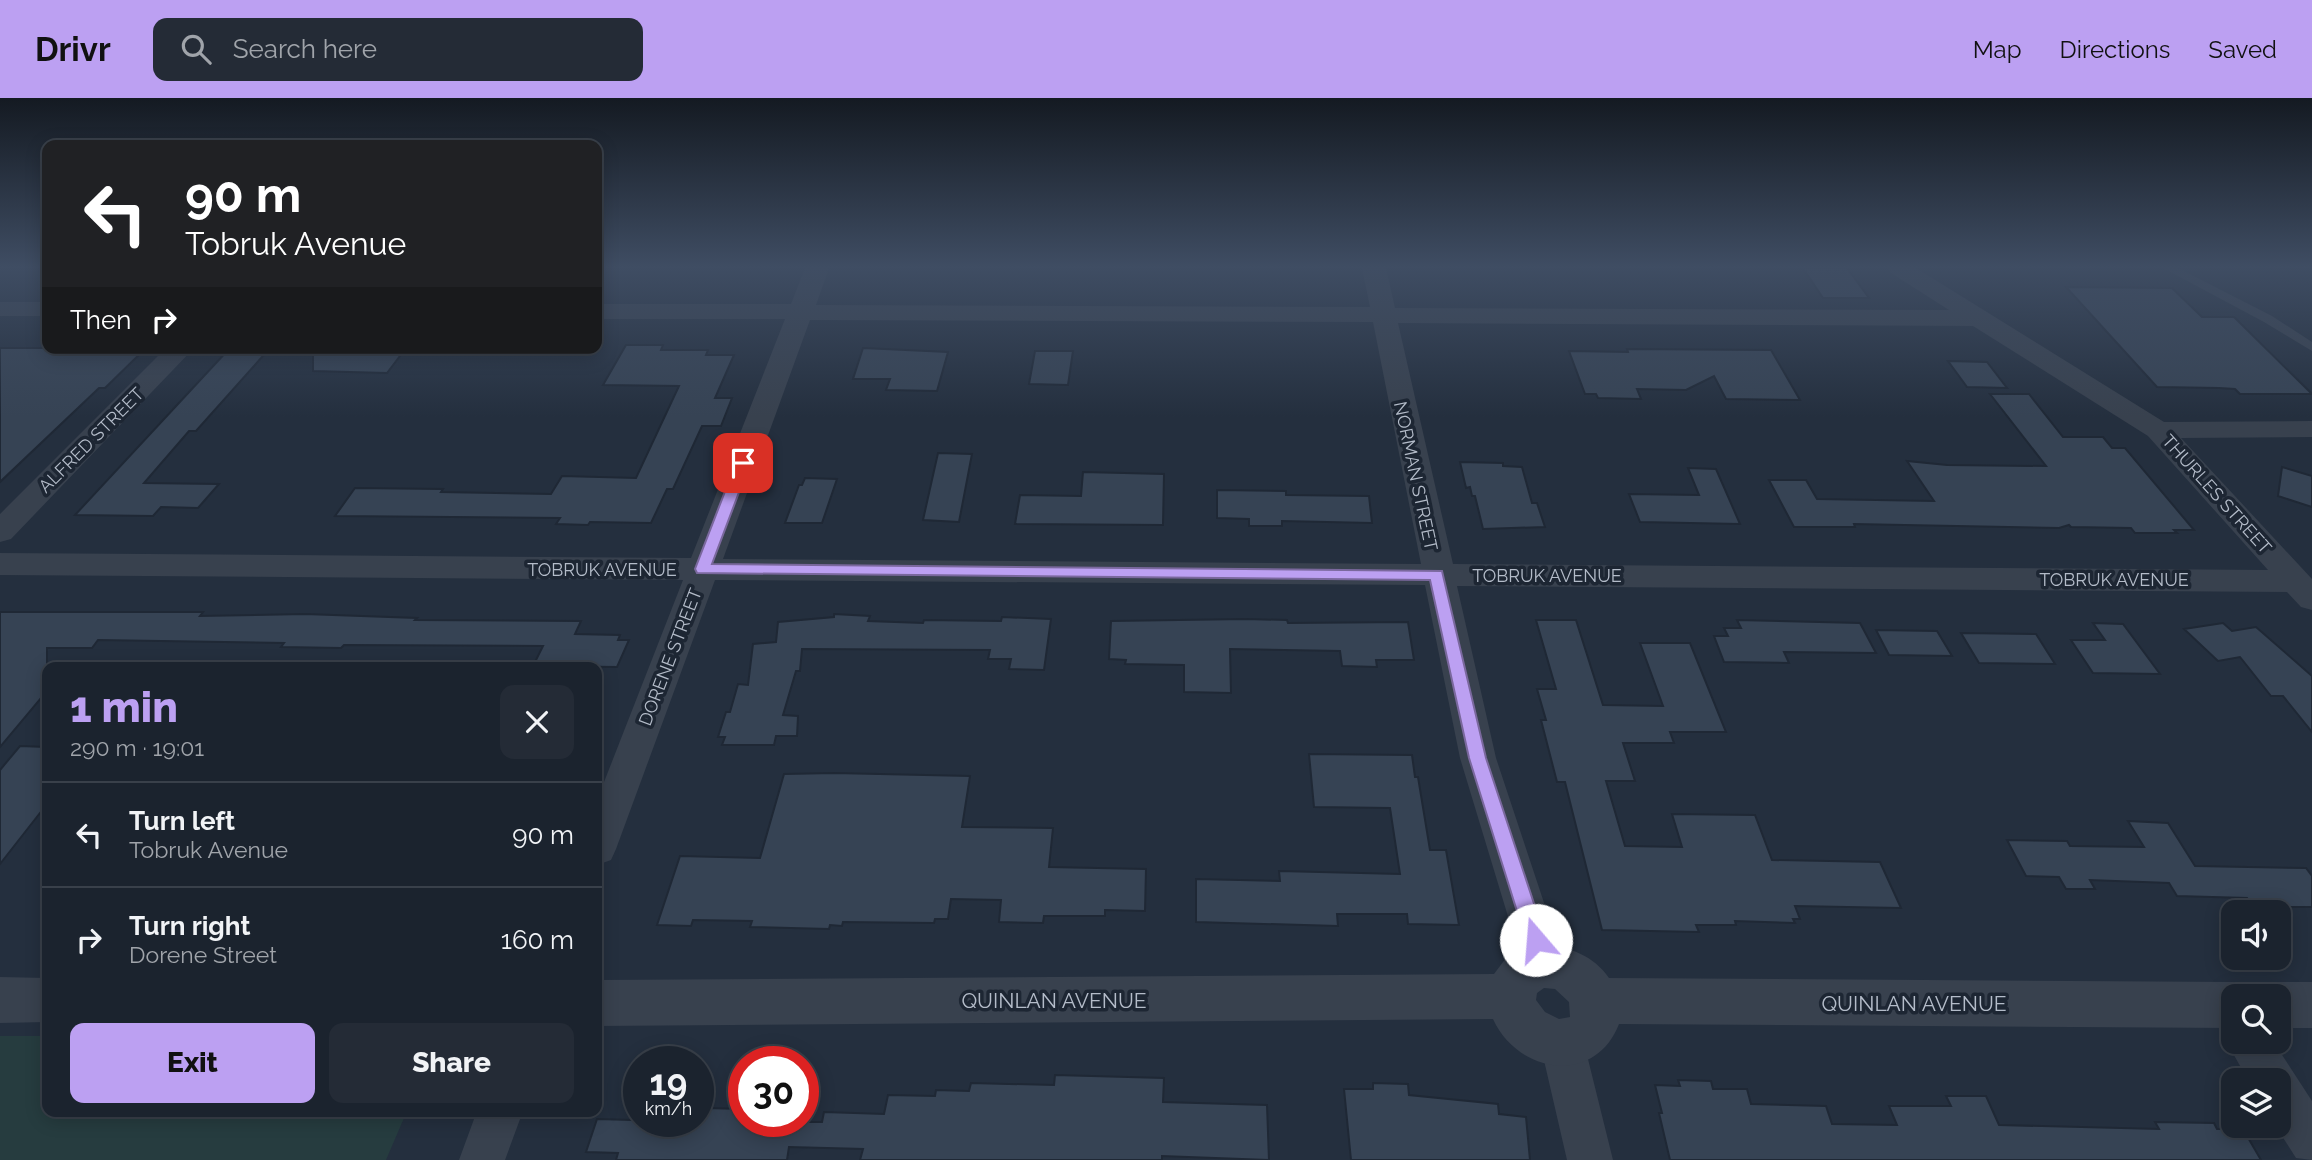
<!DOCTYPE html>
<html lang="en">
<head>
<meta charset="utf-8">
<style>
	:root { --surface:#1b232e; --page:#242b36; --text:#f1f3f6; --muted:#a0a4aa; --line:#39404a; --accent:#bca0f2 }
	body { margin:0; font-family:Raleway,sans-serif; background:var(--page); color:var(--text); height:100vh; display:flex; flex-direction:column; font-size:26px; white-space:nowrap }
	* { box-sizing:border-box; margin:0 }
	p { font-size:23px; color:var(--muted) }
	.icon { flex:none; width:38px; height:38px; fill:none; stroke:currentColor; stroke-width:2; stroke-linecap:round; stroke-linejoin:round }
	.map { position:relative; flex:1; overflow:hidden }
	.details { position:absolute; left:42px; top:564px; width:560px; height:455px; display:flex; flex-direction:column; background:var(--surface); border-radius:14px; box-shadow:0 4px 18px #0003,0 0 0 2px var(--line) }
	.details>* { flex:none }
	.top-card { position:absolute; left:42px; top:42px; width:560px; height:214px; border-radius:14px; box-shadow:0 4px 18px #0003,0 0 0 2px var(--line); background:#202124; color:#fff; overflow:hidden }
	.fabs { position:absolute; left:2221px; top:802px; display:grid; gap:14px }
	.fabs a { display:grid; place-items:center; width:70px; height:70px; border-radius:14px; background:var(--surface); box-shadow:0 4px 18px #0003,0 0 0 2px var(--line); font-size:35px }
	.speed { position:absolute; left:623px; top:948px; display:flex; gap:14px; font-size:35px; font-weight:700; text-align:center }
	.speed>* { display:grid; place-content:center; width:91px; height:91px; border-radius:50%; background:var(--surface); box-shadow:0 4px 18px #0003,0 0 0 2px var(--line); line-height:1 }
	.speed small { font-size:18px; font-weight:400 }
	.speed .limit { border:10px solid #d22; background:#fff; color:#111 }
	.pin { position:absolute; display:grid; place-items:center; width:60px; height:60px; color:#fff; margin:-30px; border-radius:14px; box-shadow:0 4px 10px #0006 }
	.me { position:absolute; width:77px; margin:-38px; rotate:342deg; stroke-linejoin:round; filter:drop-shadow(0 0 5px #0008) }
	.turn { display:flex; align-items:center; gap:24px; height:147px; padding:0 28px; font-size:32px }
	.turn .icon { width:91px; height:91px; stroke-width:2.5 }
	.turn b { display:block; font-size:49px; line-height:60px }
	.then { display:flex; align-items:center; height:66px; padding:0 28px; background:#0003; gap:14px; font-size:26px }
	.round { display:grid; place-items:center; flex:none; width:74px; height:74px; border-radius:14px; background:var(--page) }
	.summary { display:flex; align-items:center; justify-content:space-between; height:119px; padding:0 28px }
	h1 { font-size:42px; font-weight:800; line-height:52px; color:var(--accent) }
	.cta { display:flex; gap:14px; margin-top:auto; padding:14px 28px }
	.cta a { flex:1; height:80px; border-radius:14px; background:var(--accent); color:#111; font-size:28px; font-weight:800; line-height:80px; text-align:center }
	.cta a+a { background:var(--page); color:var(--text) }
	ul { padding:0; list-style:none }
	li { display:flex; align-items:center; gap:21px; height:105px; padding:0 28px; border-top:2px solid var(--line) }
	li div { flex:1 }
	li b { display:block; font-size:26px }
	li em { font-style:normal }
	header { display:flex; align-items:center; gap:42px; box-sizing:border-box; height:98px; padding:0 35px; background:var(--accent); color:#111 }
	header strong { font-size:33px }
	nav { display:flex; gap:38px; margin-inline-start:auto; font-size:24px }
	.search { width:490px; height:63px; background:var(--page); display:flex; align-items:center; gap:18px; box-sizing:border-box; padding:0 24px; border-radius:14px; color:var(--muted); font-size:26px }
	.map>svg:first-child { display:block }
</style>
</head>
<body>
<header>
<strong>Drivr</strong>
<div class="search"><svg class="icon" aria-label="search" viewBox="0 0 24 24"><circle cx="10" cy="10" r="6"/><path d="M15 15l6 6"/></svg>Search here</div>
<nav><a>Map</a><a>Directions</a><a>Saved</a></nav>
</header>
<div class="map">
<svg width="2312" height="1062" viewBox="0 0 2312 1062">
	<rect width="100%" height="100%" fill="#242f3e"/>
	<!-- green -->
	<path fill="#263c3f" d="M0 938H47V1013H407L386 1062H0Z"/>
	<!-- building -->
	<path fill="#364354" stroke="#1f2835" stroke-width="2" d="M1803 170H1847L1869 200H1823Z
		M2066 189 2172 190 2202 219H2234L2312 296H2240L2235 291 2219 290 2157 289Z
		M626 247H663L661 252H708L706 257H734L715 300H732L721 328H702L673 391H667L651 425 590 424 588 427 556 426 560 420 335 418 355 390 443 391 441 394 551 396 562 378 636 380 679 288 603 287Z
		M0 250H146L105 290H99L0 384Z
		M270 250 196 333H189L144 385 219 386 198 410 161 409 153 418 75 417 229 251Z
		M313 250H406L387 275 313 273Z
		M863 250 948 254 937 293 886 292 890 281H853Z
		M1627 251 1771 252 1800 302 1726 301 1714 278 1686 292 1637 291 1641 301 1598 300 1596 296H1585L1569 253 1628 254Z
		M1035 253H1073L1068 287 1029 286Z
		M1948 263 1987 264 2007 290 1967 289Z
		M1990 296H2029L2063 339H2103L2112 350H2125L2194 432H2174L2177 435H2135L2131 430 2071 429 2069 427 2059 430 1854 426 1855 429H1794L1769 382H1806L1817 401 1934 403 1907 363 1947 367 2046 368Z
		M938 355 972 356 959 424 923 422Z
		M1460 364 1503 365V368L1522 369 1532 405H1537L1545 429 1483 431 1475 398H1472L1470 389 1466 390Z
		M2282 369 2312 378V409L2278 398Z
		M1688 370 1716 371 1740 426 1640 424 1629 396 1699 397Z
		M1083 374 1164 376 1163 427 1015 426 1020 397 1081 398Z
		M805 380 837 381 822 425H785L799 387H802Z
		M1217 392 1286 393V397L1369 398 1372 425 1282 423V428H1249V421L1217 420Z
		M0 514H203L200 518 305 516 417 520 415 522 581 523 575 536 620 537 618 542H629L617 569 533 568 543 548 344 547 341 550 281 549 284 545 98 542 92 550H47V593L0 649Z
		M834 516 870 518 868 523 923 525 924 522 1001 523 1002 519 1051 521 1044 572 1009 571 1011 561H988L990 552 802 551 800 573H796L783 617 798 618 797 638H776L774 647H722L725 639H718L726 614H730L738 586 748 587 753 546 776 544 778 524 834 519Z
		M1246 521 1287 522 1288 525 1408 524 1414 562H1376L1377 569 1342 568 1340 553 1230 551 1231 595 1184 594V567L1125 566 1126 562 1109 561 1111 523Z
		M1536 522H1576L1603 607 1663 608 1640 545H1690L1726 634H1670L1674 645H1623L1635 683H1606L1625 748 1682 749 1672 716 1755 717 1772 762 1880 764 1901 810 1795 808 1800 821H1793L1795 825 1735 823 1736 827H1696L1699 834 1602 832 1565 684H1557L1541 622H1546L1537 591H1556Z
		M1737 522 1860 525 1876 555 1784 554 1789 565 1724 564 1714 538H1728L1724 530H1741Z
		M2093 525 2123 526 2160 576 2093 575 2071 542H2105Z
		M2223 525 2232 533 2256 529 2312 578V634L2283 598H2271L2240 559 2218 563 2184 531Z
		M1876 532 1937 533 1952 558 1889 557Z
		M1961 535 2036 536 2055 566 1979 565Z
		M20 648 47 649V706L0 766V672Z
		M1309 656 1412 657 1415 679H1418L1430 752H1446L1459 827 1408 826 1407 816H1337L1338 828 1196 824V781L1280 783 1279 773 1400 776 1390 710 1314 709Z
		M834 675 970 678 962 729 1053 730 1049 769 1146 771 1145 813 1105 812V818H1044L1043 825 999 824 1001 802 951 801 948 821H935L934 825 843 824 842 828 830 827 829 831 750 829 752 823 693 822 691 828 657 827 680 758 760 760 784 676Z
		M2128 723 2168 725 2195 768 2306 770 2312 778V809H2283L2286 814H2256L2247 800 2177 798 2169 785 2090 782 2095 791H2066L2059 779 2026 778 2007 742 2067 743 2070 748 2144 749Z
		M1055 977 1164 980 1163 1004 1267 1007 1269 1062 1162 1058V1062H860L863 1051 789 1049 787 1062H616L618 1055 586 1054 597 1021 703 1024 706 1010 744 1011V1024H822L824 1014 884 1016 888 997 935 998 936 992 969 993 971 985 1054 987Z
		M1678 982 1711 983 1713 991H1747L1751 1006 1826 1008 1832 1026 1897 1027 1889 1008H1951L1946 998H1986L1999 1027 2159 1031 2155 1024 2214 1025 2217 1031H2243L2261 1062H1670L1659 1015H1662L1655 987 1680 988Z
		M1373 985 1408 986 1409 997 1498 1006 1499 1016 1526 1019 1530 1062H1351L1344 991H1373Z"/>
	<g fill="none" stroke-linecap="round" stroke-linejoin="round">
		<!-- service -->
		<path fill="#38414e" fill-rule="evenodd" d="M2163 170H2178L2272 218 2312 244V253L2264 224Z"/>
		<!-- minor -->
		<path fill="#38414e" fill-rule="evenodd" d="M805 170H829L816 207 1370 209 1362 170H1386L1395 210 1949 212 1891 175 1887 170H1916L2164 324 2312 323V339L2181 340 2312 481V512L2301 509 2287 494 1457 488 1496 660 1565 868 1559 881 1544 887 1529 881 1523 868 1460 660 1425 487 715 482 616 751 611 762 597 767V702L683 482 0 477V455L691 460 785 221H597V206H791ZM810 222 1373 224 1421 466 723 461ZM1398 225 1973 228 2148 338 2268 472 1453 466Z
			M0 204H47V218H0Z
			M166 250H194L11 441 0 444V416Z
			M1562 924 1578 930 1584 945 1613 1062H1567L1540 945 1546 930Z
			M2233 928V943H2273L2312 1003V1062L2296 1060 2275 1027H2278V982H2248L2226 943Z
			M477 1013H523L505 1062H459Z"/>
		<!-- tertiary -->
		<path fill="#38414e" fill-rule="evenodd" d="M1544 846C1570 849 1594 858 1609 880L2233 884 2251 891 2254 898H2233V930L1619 926C1595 988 1518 976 1493 921L597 928V882L1494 876 1506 860ZM1544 890 1555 891 1569 904 1570 919 1559 921 1545 914 1536 902 1537 895Z
			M0 879 47 880V924L0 925Z
			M2278 884H2312V930H2278V898H2257L2260 891Z"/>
	</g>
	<!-- sky -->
	<linearGradient id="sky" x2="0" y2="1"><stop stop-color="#141a22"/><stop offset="0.53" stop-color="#3f4d63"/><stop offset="1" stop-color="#3f4d63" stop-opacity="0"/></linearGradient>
	<rect width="2312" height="319" fill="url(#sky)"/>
	<!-- route -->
	<path fill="#bca0f2" stroke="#7a689d" stroke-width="2" d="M743 361 750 365 712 466 1442 473 1486 660 1546 842 1543 848 1536 850 1529 848 1526 842 1469 660 1430 482 697 475 695 471 736 365Z"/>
	<g text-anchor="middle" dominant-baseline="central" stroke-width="7" stroke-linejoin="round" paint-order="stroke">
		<!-- street labels -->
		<g font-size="18" fill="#b4bcc9" stroke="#1d2633">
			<text transform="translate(91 342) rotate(-45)">ALFRED STREET</text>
			<text transform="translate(1416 378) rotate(78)">NORMAN STREET</text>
			<text transform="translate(2217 396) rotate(48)">THURLES STREET</text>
			<text x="602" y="471">TOBRUK AVENUE</text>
			<text x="1547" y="477">TOBRUK AVENUE</text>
			<text x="2114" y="481">TOBRUK AVENUE</text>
			<text transform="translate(670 559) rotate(-69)">DORENE STREET</text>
		</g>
		<!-- near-street labels -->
		<g font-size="21" fill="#b4bcc9" stroke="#1d2633">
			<text x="1054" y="902">QUINLAN AVENUE</text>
			<text x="1914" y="905">QUINLAN AVENUE</text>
		</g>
	</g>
</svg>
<div class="fabs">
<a><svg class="icon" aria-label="sound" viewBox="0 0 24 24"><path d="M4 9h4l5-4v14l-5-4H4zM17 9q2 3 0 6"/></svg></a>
<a><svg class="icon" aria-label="search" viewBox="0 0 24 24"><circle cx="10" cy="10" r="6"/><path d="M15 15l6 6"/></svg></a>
<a><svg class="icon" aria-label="layers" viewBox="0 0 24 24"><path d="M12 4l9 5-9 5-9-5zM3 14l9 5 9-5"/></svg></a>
</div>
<div class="speed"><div>19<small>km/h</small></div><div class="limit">30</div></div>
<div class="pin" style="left:743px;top:365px;background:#d93025"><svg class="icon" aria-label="arrive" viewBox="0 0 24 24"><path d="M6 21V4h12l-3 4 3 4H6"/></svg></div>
<svg class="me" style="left:1536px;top:842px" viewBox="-20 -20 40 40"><circle r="19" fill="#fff"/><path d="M0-13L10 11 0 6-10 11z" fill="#bca0f2"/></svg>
<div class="top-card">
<div class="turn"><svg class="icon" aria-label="left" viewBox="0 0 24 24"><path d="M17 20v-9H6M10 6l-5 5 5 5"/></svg><div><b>90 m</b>Tobruk Avenue</div></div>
<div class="then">Then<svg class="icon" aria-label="right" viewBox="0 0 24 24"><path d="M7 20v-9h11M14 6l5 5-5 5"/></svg></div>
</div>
<section class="details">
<div class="summary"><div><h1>1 min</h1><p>290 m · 19:01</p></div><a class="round"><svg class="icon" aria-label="close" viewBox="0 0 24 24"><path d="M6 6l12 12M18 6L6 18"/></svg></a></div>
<ul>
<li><svg class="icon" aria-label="left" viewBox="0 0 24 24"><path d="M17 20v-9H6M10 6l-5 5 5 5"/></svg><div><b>Turn left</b><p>Tobruk Avenue</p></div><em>90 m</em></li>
<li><svg class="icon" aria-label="right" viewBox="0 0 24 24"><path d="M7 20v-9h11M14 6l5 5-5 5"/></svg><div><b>Turn right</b><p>Dorene Street</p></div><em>160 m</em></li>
</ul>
<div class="cta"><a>Exit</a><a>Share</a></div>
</section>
</div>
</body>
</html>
